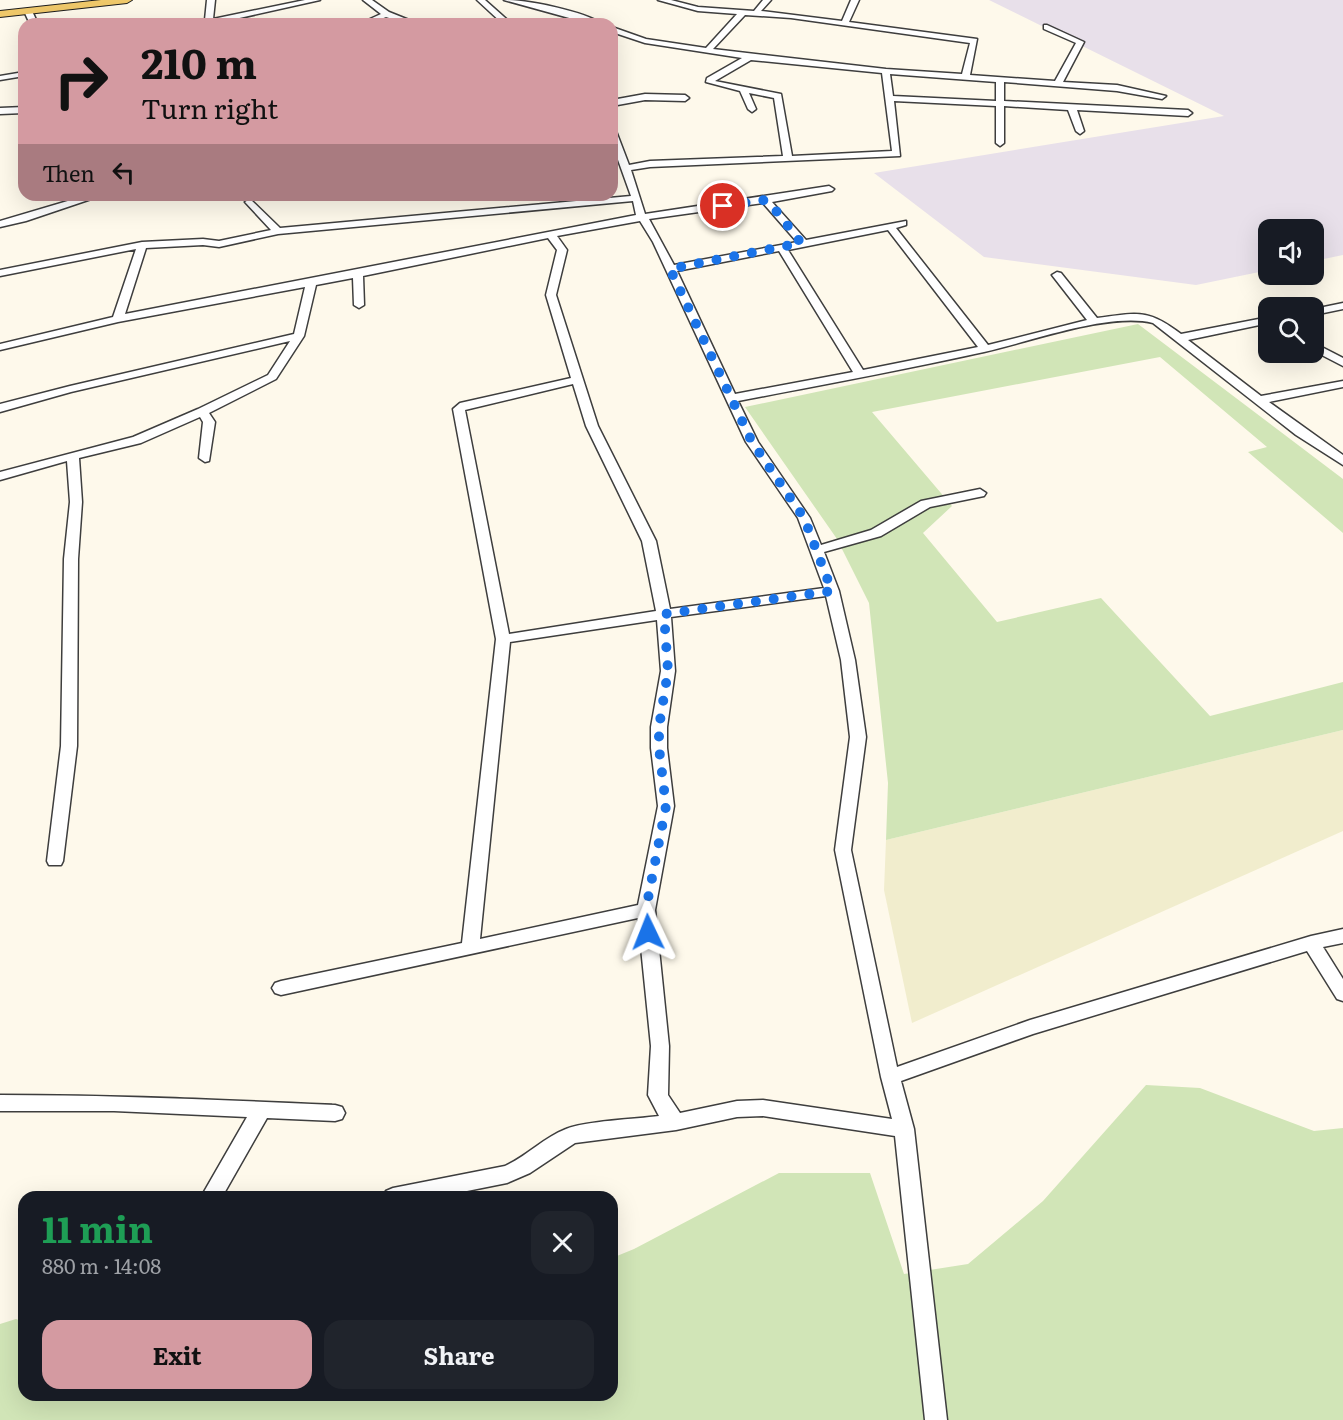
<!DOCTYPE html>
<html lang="en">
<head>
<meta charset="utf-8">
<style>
	:root { --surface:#171b24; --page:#20242c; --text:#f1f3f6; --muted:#9ea1a6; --accent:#d49aa1 }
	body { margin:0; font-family:Literata,serif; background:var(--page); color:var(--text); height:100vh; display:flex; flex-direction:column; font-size:22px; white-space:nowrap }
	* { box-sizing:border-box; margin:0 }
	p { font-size:20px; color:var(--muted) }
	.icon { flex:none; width:33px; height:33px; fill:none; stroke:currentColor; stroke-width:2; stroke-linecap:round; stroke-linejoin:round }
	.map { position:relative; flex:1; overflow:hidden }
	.side { position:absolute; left:18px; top:1191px; width:600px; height:210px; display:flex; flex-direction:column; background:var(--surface); border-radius:18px; box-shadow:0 6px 24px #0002 }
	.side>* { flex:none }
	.top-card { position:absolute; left:18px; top:18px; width:600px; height:183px; border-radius:18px; box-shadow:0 6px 24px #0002; background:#d49aa1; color:#111; overflow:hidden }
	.tools { position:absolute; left:1258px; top:219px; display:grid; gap:12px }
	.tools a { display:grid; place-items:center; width:66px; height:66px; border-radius:12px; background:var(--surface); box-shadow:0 6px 24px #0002; font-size:30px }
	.pin { position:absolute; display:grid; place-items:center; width:51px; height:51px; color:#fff; margin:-26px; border:3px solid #fff; border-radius:50%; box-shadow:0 2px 6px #0007 }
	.me { position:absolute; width:66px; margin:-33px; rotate:358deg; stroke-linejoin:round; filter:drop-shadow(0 0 4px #0008) }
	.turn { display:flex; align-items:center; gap:21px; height:126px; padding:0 24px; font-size:27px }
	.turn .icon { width:78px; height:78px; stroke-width:2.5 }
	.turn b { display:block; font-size:42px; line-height:51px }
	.then { display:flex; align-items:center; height:57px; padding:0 24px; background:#0003; gap:12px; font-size:22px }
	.round { display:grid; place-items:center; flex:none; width:63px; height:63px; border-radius:18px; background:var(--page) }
	.summary { display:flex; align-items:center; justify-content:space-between; height:102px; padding:0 24px }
	h1 { font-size:36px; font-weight:700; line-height:45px; color:#1e9e55 }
	.cta { display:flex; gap:12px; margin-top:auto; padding:12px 24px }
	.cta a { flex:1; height:69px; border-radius:18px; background:var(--accent); color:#111; font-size:24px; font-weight:700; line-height:69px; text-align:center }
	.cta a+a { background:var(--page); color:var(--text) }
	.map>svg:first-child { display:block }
</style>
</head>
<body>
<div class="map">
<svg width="1343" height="1420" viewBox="0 0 1343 1420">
	<rect width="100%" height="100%" fill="#fef9eb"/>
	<!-- industrial -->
	<path fill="#e8e0ea" d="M989 0H1343V255L1314 261V230H1269V270L1196 285 984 257 874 173 1224 116Z"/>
	<!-- farmland -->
	<path fill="#f1edcd" d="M1343 730V831L912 1023 884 890 886 840Z"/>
	<!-- green -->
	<path fill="#d1e5b7" d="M1138 324 1343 479V533L1248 452 1267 447 1160 357 872 412 952 506 923 533 997 622 1101 598 1210 716 1343 682V730L886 840 888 783 869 603 837 539 745 407Z
		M1146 1085 1200 1088 1314 1131 1343 1128V1420H0V1324L16 1319 24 1322V1395H612V1258L634 1249 779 1173H870L904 1274 968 1264 1043 1201Z"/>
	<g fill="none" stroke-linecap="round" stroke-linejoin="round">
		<defs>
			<path id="minor" d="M207 0H215L213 19 305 0H320L213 24H195L205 20Z
				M363 0H372L389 12 419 24H408L386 17 369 24H359L381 14Z
				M477 0H485L512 24H503Z
				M504 0C529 0 582 11 603 24H591Z
				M658 0H671L698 7 754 11 763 0H771L761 11 842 21 851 0H859L849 22 977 39 970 75 1055 81 1076 43 1044 29V25H1047L1084 42 1063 82 1117 85 1166 96 1162 99 1117 91 1004 82V101L1188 110 1192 113 1188 116 1077 110 1084 131 1080 134 1076 131 1068 110 1004 106V143L1000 146 996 143V106L894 101 900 156 650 167 631 170 645 214 829 186 834 189 832 191 772 202 806 240 906 221V225L896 228 988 345 1087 320 1052 275 1057 272 1061 273 1097 318C1137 313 1147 308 1181 334L1269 317V323L1188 340 1261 396 1343 381V387L1269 402 1343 455V465L1296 435 1153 323C1109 312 1030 342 984 352 903 370 821 385 738 401L758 442 810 518 821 545 871 530 921 501 980 489 986 493 984 496 930 507 881 536 824 552 839 591 855 660 866 737 851 850 897 1067 1030 1020 1311 936 1343 929V943L1323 947 1343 979V1001L1337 999 1307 951 1033 1034 901 1081 914 1129 947 1420H925L895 1136 763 1116 737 1117 676 1130 575 1143 530 1173 507 1183 437 1197H383L386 1191 393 1188 505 1166C527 1156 543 1138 566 1129 585 1121 636 1119 659 1116L648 1095 651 1046 638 918 281 995 275 993 272 988 275 983 281 981 462 943 496 639 453 409 460 403 571 378 546 295 557 250 548 238 363 276 364 305 359 308 354 305 353 278 316 285 304 336 276 379 209 413 215 422 209 461 205 462 199 458 203 422 200 417 141 443 79 458 82 502 78 559 77 746 63 861 61 865H49L47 861 61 746 64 559 70 502 67 461 0 480V472L133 437 198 409 268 375 290 341 71 392 0 412V404L70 386 294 334 305 287 118 322 0 350V344L113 317 136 249 0 276V270L142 242 203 239 219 241 271 230 245 202 250 199 280 228 631 196 612 143V128L616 131 629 165 650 161 783 156 774 98 749 93 756 109 752 112 748 109 740 91 706 82 707 78 742 58 645 43 612 32V27L646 39 706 48 737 14 698 11ZM745 15 791 18 970 43 962 74 886 69 713 49ZM751 60 882 73 892 151 792 156 781 94 715 81ZM890 74 996 82V101L893 96ZM633 201 636 215 125 314 146 248 203 245 219 247 278 234ZM763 203 797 242 674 265 649 219ZM640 221 653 242 746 442 798 518 824 588 670 609 656 541 598 426 556 295 567 250 557 236ZM888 230 978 347 863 370 788 250ZM779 251 853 372 735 394 677 271ZM573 384 586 426 642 541 656 611 509 634 465 410ZM826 596 841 660 850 737 835 850 881 1077 892 1119 763 1100 737 1101 680 1113 668 1095 669 1046 655 910 674 806 667 748V727L675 671 671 617ZM657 620 661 671 651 727V748L658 806 638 905 480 939 510 642Z
				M28 9 32 11 38 24H30L24 11Z
				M24 72V76L0 80V76Z
				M645 94 685 95 689 98 685 101 645 100 612 106V100Z
				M24 107V113L0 114V108Z
				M88 195H103L26 221 0 227V221Z
				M328 195H338V196L333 199Z
				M1343 303V309L1314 315V309Z
				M1314 343 1343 358V366L1314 351Z
				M0 1095C112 1095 223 1100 335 1105L342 1107 345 1113 342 1119 335 1121 267 1118 222 1197H201L247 1117 114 1111H0Z"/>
			<path id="major" d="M101 0H132L127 3 0 17V11Z"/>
		</defs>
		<!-- minor casing -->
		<use href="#minor" stroke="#3e3e3e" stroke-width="3"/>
		<!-- major casing -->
		<use href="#major" stroke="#1c1c1c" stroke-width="2"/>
		<!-- minor -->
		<use href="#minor" fill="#fff" fill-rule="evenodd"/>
		<!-- major -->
		<use href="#major" fill="#efc86a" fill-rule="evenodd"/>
	</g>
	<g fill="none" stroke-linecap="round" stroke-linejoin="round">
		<!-- route -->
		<path stroke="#1a73e8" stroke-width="10" stroke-dasharray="0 18" d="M648 932 646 909 666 806 659 748V727L668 671 664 614 832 591 804 518 752 442 670 269 801 243 778 213 765 200 723 206"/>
	</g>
</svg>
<div class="tools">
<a><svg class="icon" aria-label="sound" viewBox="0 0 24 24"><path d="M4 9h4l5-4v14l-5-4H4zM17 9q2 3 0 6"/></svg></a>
<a><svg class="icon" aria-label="search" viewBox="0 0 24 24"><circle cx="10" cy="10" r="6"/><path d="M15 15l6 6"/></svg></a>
</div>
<div class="pin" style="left:723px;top:206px;background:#d93025"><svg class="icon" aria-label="arrive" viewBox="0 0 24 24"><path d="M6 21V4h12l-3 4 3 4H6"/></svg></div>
<svg class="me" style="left:648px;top:932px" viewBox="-20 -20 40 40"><path d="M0-17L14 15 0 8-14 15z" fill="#1a73e8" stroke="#fff" stroke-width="4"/></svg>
<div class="top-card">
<div class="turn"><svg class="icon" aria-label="right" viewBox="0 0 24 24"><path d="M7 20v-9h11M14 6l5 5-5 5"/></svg><div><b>210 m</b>Turn right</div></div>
<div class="then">Then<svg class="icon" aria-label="left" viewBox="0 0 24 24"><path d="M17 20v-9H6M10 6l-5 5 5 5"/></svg></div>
</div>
<section class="side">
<div class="summary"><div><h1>11 min</h1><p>880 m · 14:08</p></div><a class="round"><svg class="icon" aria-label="close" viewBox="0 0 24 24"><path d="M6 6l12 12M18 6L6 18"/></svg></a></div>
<div class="cta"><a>Exit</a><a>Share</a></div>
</section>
</div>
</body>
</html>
